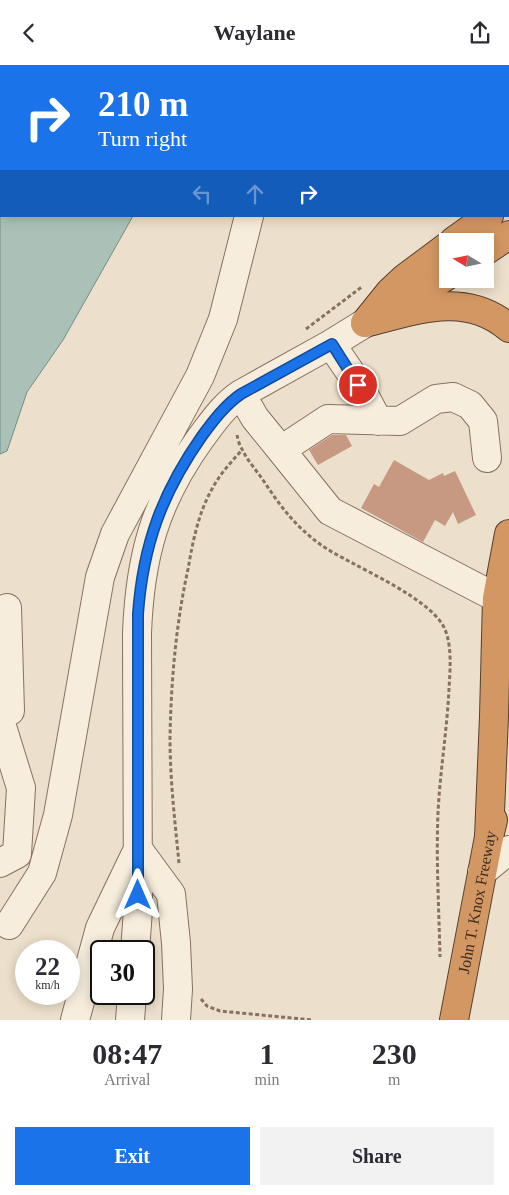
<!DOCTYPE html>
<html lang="en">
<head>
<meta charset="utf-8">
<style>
	:root { --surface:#fff; --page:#f2f2f3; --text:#2b2b33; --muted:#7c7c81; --accent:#1a73e8 }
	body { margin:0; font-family:"Times New Roman",serif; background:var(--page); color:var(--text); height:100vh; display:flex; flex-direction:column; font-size:19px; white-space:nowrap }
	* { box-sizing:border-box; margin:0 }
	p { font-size:16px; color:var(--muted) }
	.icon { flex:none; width:28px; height:28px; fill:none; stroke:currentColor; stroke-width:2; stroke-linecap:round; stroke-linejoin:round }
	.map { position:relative; height:955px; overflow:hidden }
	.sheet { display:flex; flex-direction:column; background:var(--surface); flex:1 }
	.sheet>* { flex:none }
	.hud { position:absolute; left:0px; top:0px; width:510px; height:152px; box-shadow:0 2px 12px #0003; background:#1a73e8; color:#fff; overflow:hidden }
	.needle { width:32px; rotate:280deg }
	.fabs { position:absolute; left:439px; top:168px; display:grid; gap:10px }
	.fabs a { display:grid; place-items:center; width:55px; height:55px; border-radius:0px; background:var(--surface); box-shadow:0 2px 12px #0003; font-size:25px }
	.speed { position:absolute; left:15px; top:875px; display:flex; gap:10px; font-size:25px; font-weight:700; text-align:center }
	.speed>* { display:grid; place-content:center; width:65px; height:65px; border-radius:50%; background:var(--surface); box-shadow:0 2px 12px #0003; line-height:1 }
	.speed small { font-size:12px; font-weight:400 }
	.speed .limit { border:2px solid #111; border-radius:8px; background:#fff; color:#111 }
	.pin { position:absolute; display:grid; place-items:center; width:42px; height:42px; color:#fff; margin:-21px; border:2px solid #fff; border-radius:50%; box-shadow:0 1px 5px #0007 }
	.me { position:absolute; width:55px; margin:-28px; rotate:0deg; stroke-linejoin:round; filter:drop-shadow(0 0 4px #0008) }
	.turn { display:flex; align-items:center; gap:18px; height:105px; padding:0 15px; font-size:22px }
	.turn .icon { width:65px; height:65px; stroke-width:2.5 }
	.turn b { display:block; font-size:35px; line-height:42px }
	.lanes { display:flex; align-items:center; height:48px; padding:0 15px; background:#0003; justify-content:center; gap:25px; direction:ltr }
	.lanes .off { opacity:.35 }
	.eta { display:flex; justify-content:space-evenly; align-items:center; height:85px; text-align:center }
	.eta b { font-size:30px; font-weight:700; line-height:35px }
	.button { display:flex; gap:10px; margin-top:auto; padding:10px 15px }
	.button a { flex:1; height:58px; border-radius:0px; background:var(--accent); color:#fff; font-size:20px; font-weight:700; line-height:58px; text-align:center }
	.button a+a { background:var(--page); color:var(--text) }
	header { display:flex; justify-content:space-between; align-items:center; height:65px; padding:0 15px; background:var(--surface); font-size:22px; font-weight:700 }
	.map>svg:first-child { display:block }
</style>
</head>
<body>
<header><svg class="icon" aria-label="back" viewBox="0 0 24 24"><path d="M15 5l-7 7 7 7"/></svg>Waylane<svg class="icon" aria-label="share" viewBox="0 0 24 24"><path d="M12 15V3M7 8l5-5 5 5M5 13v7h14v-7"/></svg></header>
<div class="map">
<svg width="509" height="955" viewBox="0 0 509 955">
	<rect width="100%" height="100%" fill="#ecdfcb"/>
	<!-- water -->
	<path fill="#abc1b8" stroke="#718f85" d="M0 0H214L213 1H1V151H133L63 275 27 327 7 386 0 389Z"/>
	<!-- building -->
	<path fill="#c79983" d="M332 370H346L352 381 318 400 309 385Z
		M394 395 429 415 443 408 444 411 455 406 476 450 458 459 453 447 445 461 435 455 423 477 361 443 374 419 379 422Z"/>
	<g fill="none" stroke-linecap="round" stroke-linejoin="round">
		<defs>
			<path id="minor" d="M281 1V0
				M331 279 359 320 378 356
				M241 329 255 353 281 385
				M487 393 483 356 470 340 453 332 436 334 400 356 328 354 281 385 330 446 497 533
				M0 649 10 646 7 543
				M0 655 21 723 17 789 0 798
				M482 807 509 785
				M9 860 42 808 58 750 100 512 115 469 200 311 223 254 249 151
				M135 886 138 845 137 568C140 491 155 437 200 374 212 358 224 340 241 329L331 279 365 258
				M75 955 100 863 138 784 171 829 176 878 178 924 176 955
				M130 955 132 929"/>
			<g id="highway">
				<path d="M454 176 489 151"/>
				<path d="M485 186 509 170"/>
				<path d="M393 244 415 231 448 210"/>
				<path d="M365 258C414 246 465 225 509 263"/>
				<path d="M365 258 390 227 405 213 448 181"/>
				<path d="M489 772 494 651 497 533 509 469"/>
				<path id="s1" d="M454 955 489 772 493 755"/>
			</g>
		</defs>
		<!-- minor casing -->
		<use href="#minor" stroke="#877160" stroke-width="30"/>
		<!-- highway casing -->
		<use href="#highway" stroke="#564033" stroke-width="30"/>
		<!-- path -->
		<path stroke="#877160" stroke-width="3" stroke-dasharray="4 2.5" stroke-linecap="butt" d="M306 264 363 221
			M237 370C238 374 239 380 242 384 247 395 256 405 263 415 281 442 294 460 321 480 351 501 435 533 446 567 452 585 450 605 449 624 447 665 440 707 438 748 436 796 439 844 440 892
			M179 798C175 757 170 715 170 673 171 616 176 559 188 504 193 476 198 449 212 424 220 409 231 397 242 385
			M201 934 207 941 220 946 313 955"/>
		<!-- minor -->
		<use href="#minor" stroke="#f7eddd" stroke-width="28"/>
		<!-- highway -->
		<use href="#highway" stroke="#d39763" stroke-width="28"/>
	</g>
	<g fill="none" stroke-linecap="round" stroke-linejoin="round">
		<defs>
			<path id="route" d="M138 830V549C143 480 162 428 202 371 213 356 225 340 241 329L332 279 358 320"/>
		</defs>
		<!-- route casing -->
		<use href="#route" stroke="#114b97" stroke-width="12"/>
		<!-- route -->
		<use href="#route" stroke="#1a73e8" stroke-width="9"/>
	</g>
	<g text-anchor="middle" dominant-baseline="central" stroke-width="5" stroke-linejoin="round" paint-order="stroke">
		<!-- street labels -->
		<g font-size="16" fill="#392b22" stroke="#f4eada">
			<text stroke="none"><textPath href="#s1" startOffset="120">John T. Knox Freeway</textPath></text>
		</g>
	</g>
</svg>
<div class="fabs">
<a><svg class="needle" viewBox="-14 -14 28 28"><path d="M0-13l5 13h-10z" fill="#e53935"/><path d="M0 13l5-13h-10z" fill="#7c7c81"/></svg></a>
</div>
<div class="speed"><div>22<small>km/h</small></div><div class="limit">30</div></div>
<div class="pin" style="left:358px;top:320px;background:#d93025"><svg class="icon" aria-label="arrive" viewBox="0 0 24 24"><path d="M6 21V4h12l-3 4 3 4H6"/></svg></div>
<svg class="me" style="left:138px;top:830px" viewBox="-20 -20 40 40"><path d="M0-17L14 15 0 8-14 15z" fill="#1a73e8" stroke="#fff" stroke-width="4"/></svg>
<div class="hud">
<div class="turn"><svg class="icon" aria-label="right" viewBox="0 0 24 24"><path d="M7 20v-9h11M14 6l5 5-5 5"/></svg><div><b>210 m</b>Turn right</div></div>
<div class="lanes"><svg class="icon off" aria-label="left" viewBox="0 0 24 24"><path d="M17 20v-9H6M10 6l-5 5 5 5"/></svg><svg class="icon off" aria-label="ahead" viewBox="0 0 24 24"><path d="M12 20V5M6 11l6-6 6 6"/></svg><svg class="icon" aria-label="right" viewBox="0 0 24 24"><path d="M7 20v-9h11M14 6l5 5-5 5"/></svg></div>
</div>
</div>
<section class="sheet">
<div class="eta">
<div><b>08:47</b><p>Arrival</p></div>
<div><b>1</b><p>min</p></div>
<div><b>230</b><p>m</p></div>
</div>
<div class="button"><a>Exit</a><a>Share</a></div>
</section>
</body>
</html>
